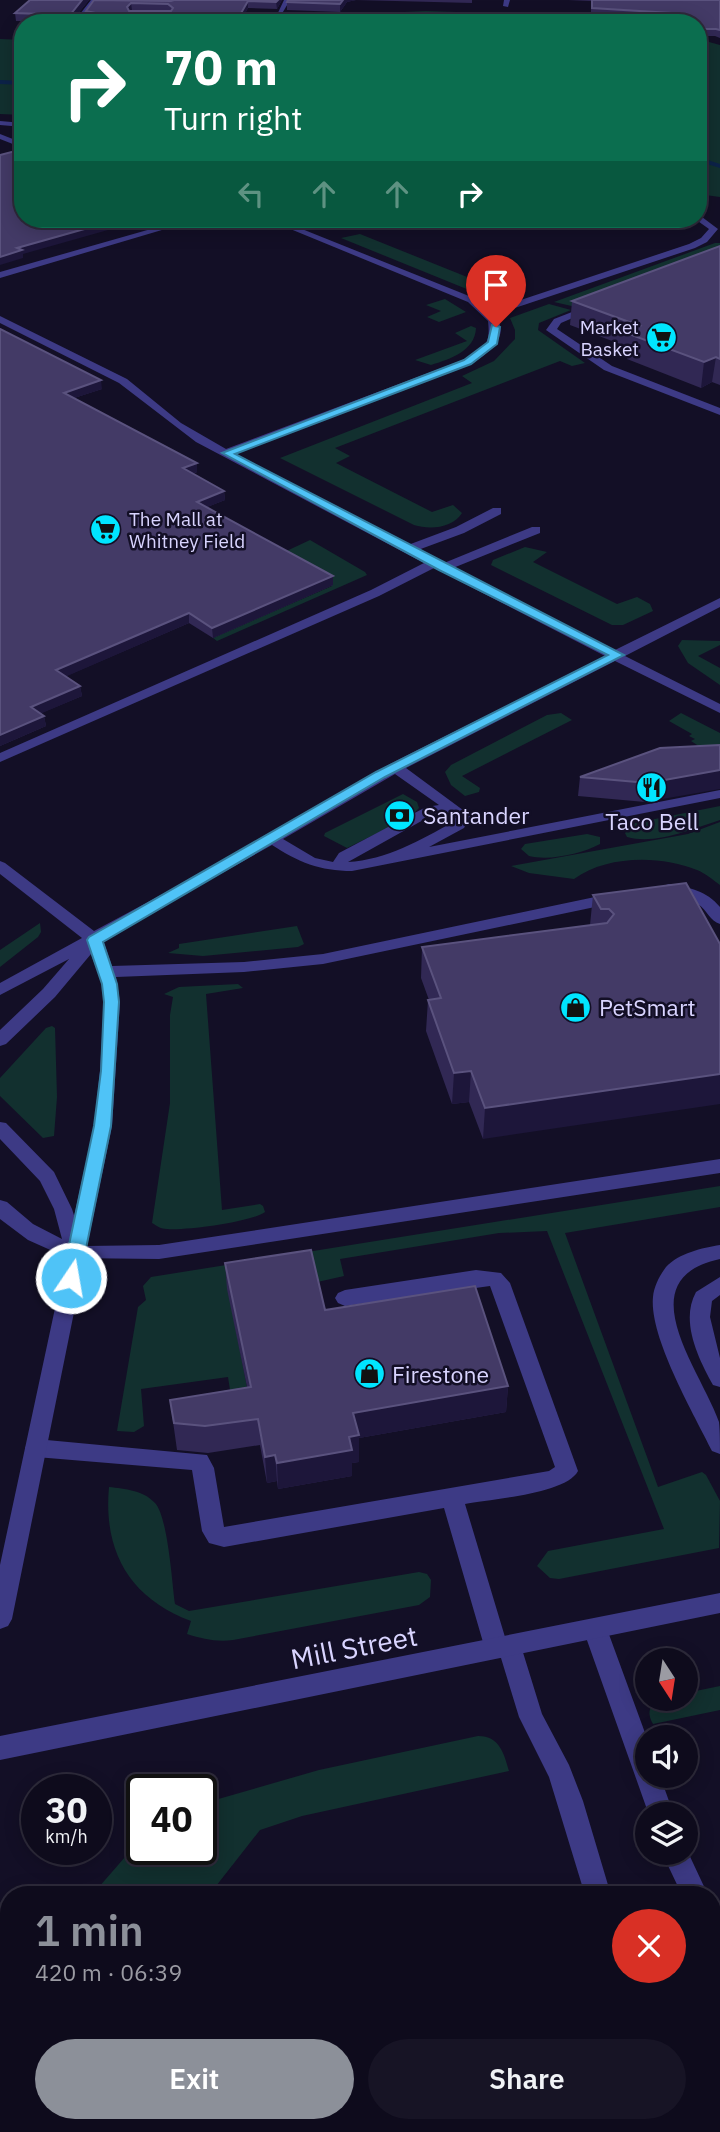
<!DOCTYPE html>
<html lang="en">
<head>
<meta charset="utf-8">
<style>
	:root { --surface:#0e0b1c; --page:#171425; --text:#f1f3f6; --muted:#9b9ba3; --line:#2e2b3b; --accent:#8c9099 }
	body { margin:0; font-family:"IBM Plex Sans",sans-serif; background:var(--page); color:var(--text); height:100vh; display:flex; flex-direction:column; font-size:26px; white-space:nowrap }
	* { box-sizing:border-box; margin:0 }
	p { font-size:23px; color:var(--muted) }
	.icon { flex:none; width:38px; height:38px; fill:none; stroke:currentColor; stroke-width:2; stroke-linecap:round; stroke-linejoin:round }
	.map { position:relative; flex:1; overflow:hidden }
	.sheet { position:absolute; left:0px; top:1886px; width:721px; height:247px; display:flex; flex-direction:column; background:var(--surface); border-radius:28px 28px 0 0; box-shadow:0 4px 18px #0003,0 0 0 2px var(--line) }
	.sheet>* { flex:none }
	.banner { position:absolute; left:14px; top:14px; width:693px; height:214px; border-radius:28px; box-shadow:0 4px 18px #0003,0 0 0 2px var(--line); background:#0b6e4f; color:#fff; overflow:hidden }
	.needle { width:46px; rotate:168deg }
	.fabs { position:absolute; left:635px; top:1648px; display:grid; gap:14px }
	.fabs a { display:grid; place-items:center; width:63px; height:63px; border-radius:50%; background:var(--surface); box-shadow:0 4px 18px #0003,0 0 0 2px var(--line); font-size:35px }
	.speed { position:absolute; left:21px; top:1774px; display:flex; gap:14px; font-size:35px; font-weight:700; text-align:center }
	.speed>* { display:grid; place-content:center; width:91px; height:91px; border-radius:50%; background:var(--surface); box-shadow:0 4px 18px #0003,0 0 0 2px var(--line); line-height:1 }
	.speed small { font-size:18px; font-weight:400 }
	.speed .limit { border:4px solid #111; border-radius:10px; background:#fff; color:#111 }
	.pin { position:absolute; display:grid; place-items:center; width:60px; height:60px; color:#fff; margin:-72px -30px; border-radius:50% 50% 50% 0; rotate:-45deg; box-shadow:0 0 7px #0007 }
	.pin .icon { rotate:45deg }
	.me { position:absolute; width:77px; margin:-38px; rotate:12deg; stroke-linejoin:round; filter:drop-shadow(0 0 5px #0008) }
	.turn { display:flex; align-items:center; gap:24px; height:147px; padding:0 35px; font-size:32px }
	.turn .icon { width:91px; height:91px; stroke-width:2.5 }
	.turn b { display:block; font-size:49px; line-height:60px }
	.lanes { display:flex; align-items:center; height:66px; padding:0 35px; background:#0003; justify-content:center; gap:35px; direction:ltr }
	.lanes .off { opacity:.35 }
	.round { display:grid; place-items:center; flex:none; width:74px; height:74px; border-radius:37px; background:var(--page) }
	.head { display:flex; align-items:center; justify-content:space-between; height:119px; padding:0 35px }
	h1 { font-size:42px; font-weight:600; line-height:52px; color:var(--accent) }
	.button { display:flex; gap:14px; margin-top:auto; padding:14px 35px }
	.button a { flex:1; height:80px; border-radius:42px; background:var(--accent); color:#fff; font-size:28px; font-weight:600; line-height:80px; text-align:center }
	.button a+a { background:var(--page); color:var(--text) }
	.map>svg:first-child { display:block }
</style>
</head>
<body>
<div class="map">
<svg width="720" height="2132" viewBox="0 0 720 2132">
	<rect width="100%" height="100%" fill="#130f26"/>
	<!-- green -->
	<path fill="#12302f" d="M426 11 544 15 584 23H265L315 16Z
		M0 39 23 40V115L0 114Z
		M698 39 720 45V197L698 194Z
		M360 234 502 291 516 289 523 291C512 301 493 297 479 294L341 238Z
		M715 243H720V247L576 307 554 302Z
		M445 299 466 312 439 322 427 317 441 311 426 305Z
		M549 304 571 310 539 323 538 330 585 363 572 366 560 361 335 448 350 456 336 463 432 512 453 505 462 513C453 528 430 530 414 525L280 458 472 383 462 376 494 361 515 339V330L510 318Z
		M471 326 476 328C475 351 450 359 431 365L415 360 467 341 455 333Z
		M310 540 365 572 367 575 217 641 213 638 332 586 278 555Z
		M525 547 547 552 533 562 617 604 637 597 650 604 653 611 623 625H612L491 565 493 560Z
		M682 640 720 641V645L698 656 720 668V685L688 663 678 646Z
		M561 713 572 720 462 776 480 788 479 792 465 796 451 785 445 772 451 765 547 715Z
		M681 713 720 733V760L691 741 695 739 689 736 692 734 669 721Z
		M403 794 417 802 419 808 413 814 402 808 388 816 398 823 347 848 324 836 325 833Z
		M720 806V820C692 829 656 845 627 837L625 833 635 823Z
		M720 822V885C713 880 705 873 697 870 661 855 606 855 574 879L529 873 511 866 688 834Z
		M587 834 600 837V844C581 854 550 861 529 856L521 849 525 844Z
		M40 923 41 932 38 937 0 967V950Z
		M297 926 304 944 298 947 203 956 168 953 179 948V944Z
		M238 984 243 988 206 994 222 1210 260 1204 263 1206 265 1212C252 1222 184 1231 167 1229 161 1229 157 1226 152 1223L170 1103V1015L173 997 164 994 179 987Z
		M52 1026 55 1028 57 1097 54 1136 43 1138 0 1096V1078L46 1028Z
		M720 1186V1207L565 1233 658 1487 702 1472 706 1475 720 1501 719 1548 559 1579 550 1578 537 1566 548 1551 664 1529 547 1231 499 1233 340 1259 344 1276 313 1283 228 1289 252 1413 234 1416 228 1377 141 1389 144 1426 134 1432 117 1431 138 1307 146 1300 143 1286 151 1277Z
		M109 1487C125 1489 143 1490 155 1503 168 1517 172 1583 175 1604L189 1611 419 1572 427 1574 431 1580 430 1597 419 1605 233 1640C216 1642 203 1639 187 1634L191 1621C130 1598 103 1552 109 1487Z
		M720 1686V1710L653 1724C647 1713 649 1709 656 1699H686V1693Z
		M478 1736C500 1736 504 1754 509 1771L302 1816 260 1830 209 1895H92L132 1849 142 1841V1850H201V1804L319 1770Z"/>
	<g fill="none" stroke-linecap="round" stroke-linejoin="round">
		<!-- stream -->
		<path fill="#0c2248" fill-rule="evenodd" d="M0 80 23 81V85L0 84Z
			M698 157 720 164V168L698 161Z"/>
		<!-- service -->
		<path fill="#3d3a85" fill-rule="evenodd" d="M77 20 99 23H74Z
			M0 121 23 123V127L0 125Z
			M0 134 23 143V148L0 139Z
			M698 214 718 229 707 242 695 248 494 315C513 336 487 354 471 364L235 454 408 545 456 527 493 508H501V514L464 533 418 550 444 563 532 527H540V533L453 568 615 650 720 598V607L625 656 720 704V713L615 661 406 768 471 816 464 828 429 847 720 790V798L352 871C320 871 298 862 272 845L103 940 112 966 244 962 323 954 614 893 622 898 614 903 323 964 244 972 116 977 120 1002 112 1126 87 1246 159 1245 720 1159V1173L159 1259 69 1258 66 1253 94 1126 100 1071 104 1002 102 984 91 954 55 997 6 1044 0 1046V1030L43 989 69 959 0 995V983L82 938 0 874V861L5 863 94 931 228 859 390 764 605 656 434 568 379 596 0 762V753L371 590 424 563 196 442 119 383 0 323V316L127 379 181 423 226 449 463 360C484 347 491 346 488 321L468 302 266 219H277L474 298 488 311 689 244 701 238 709 229 695 219H698ZM395 774 439 805 426 807 339 853 333 862 315 858 283 839ZM450 813 456 817 453 822C421 840 386 860 348 862L434 814Z
			M186 219H199L0 278V272Z
			M590 305 598 307 561 323 557 329 612 366 720 408V415L604 370 546 330 554 319Z
			M669 884C689 887 707 891 720 907V924C710 921 707 910 698 904 688 896 676 895 663 892L661 889 663 886Z
			M720 1245V1259C626 1279 701 1370 719 1422 720 1431 720 1444 720 1454L712 1451C694 1414 649 1337 653 1297 654 1286 660 1275 666 1267 679 1253 702 1248 720 1245Z
			M476 1270 501 1273 510 1283 578 1471C566 1494 491 1499 465 1504L505 1637 517 1638 521 1646 542 1714 569 1765 583 1801 611 1895H585L549 1777 519 1717 501 1658 489 1657 485 1649 444 1508 224 1547 209 1543 202 1531 192 1470 36 1457 28 1454 25 1448 28 1442 36 1439 207 1455 214 1468 224 1527 549 1471 555 1467 490 1286 345 1306 338 1303 335 1298 338 1293 345 1290Z
			M720 1277V1295L712 1301 710 1317 720 1358V1387L713 1385C698 1358 680 1321 696 1292Z
			M595 1618 603 1622 607 1629 648 1741V1776H660L674 1815H649L583 1629 587 1622Z
			M686 1848 708 1895H682L662 1853H686Z
			M712 1924 720 1927V1973L712 1970Z
			M579 2124H607L609 2132H581Z
			M651 2124H679L681 2132H653Z"/>
		<!-- minor -->
		<path fill="#3d3a85" fill-rule="evenodd" d="M91 0H97L80 23H73Z
			M284 0H290L280 17H276Z
			M504 0H510L508 7 503 6Z"/>
		<!-- tertiary -->
		<path fill="#3d3a85" fill-rule="evenodd" d="M0 1122 6 1123 54 1172 72 1209 86 1253 12 1619 8 1626 0 1629V1565L66 1257 28 1240 0 1219V1200L7 1202 33 1224 62 1239 54 1209 40 1181 0 1139Z
			M720 1593V1613L0 1760V1736Z"/>
	</g>
	<!-- wall -->
	<path fill="#312854" d="M30 0H89L71 22 16 21 15 13Z
		M94 0 171 1 174 0H282L277 9 248 8 240 23H96V20L86 19V11Z
		M288 0H472V3L356 0 347 2 340 12 287 10V2Z
		M568 0H720V38L715 36H699L698 23H670V20L591 15V1Z
		M720 246V385L712 382 701 388 627 359 628 347 570 325 572 301Z
		M0 329 102 389 74 398 197 472 193 474 224 491 225 500 207 507 333 585 213 638 189 623 66 676 80 686 82 696 41 713 44 716 46 726 0 746Z
		M660 748 645 802 578 796 580 777Z
		M686 883 483 1139 469 1102 452 1104 426 1031 428 1000H429L421 978 422 947 590 925 593 895Z
		M225 1263 325 1310 508 1386 506 1412 359 1438V1462L352 1463V1476L278 1489 277 1481 267 1483 260 1445 208 1453 177 1450 170 1400 247 1387 227 1289Z"/>
	<!-- shaded-wall -->
	<path fill="#1d163a" d="M82 0H89L71 22 70 15Z
		M278 0H282L277 9 276 2Z
		M343 0H356L347 2 340 12V4Z
		M248 1V8L240 23H234L233 17Z
		M131 3 132 10 128 15 127 7Z
		M120 219H147L23 254V258L0 265V257L17 248Z
		M716 357 712 382 701 388 704 362Z
		M101 380 102 389 65 401 64 393Z
		M197 463V472L184 477 183 468Z
		M224 491 225 500 197 511V502Z
		M333 576V585L213 638 212 628Z
		M189 613V623L58 680 56 670Z
		M80 686 82 696 33 717 31 707Z
		M44 716 46 726 0 746V735Z
		M720 770V789L645 802 648 783Z
		M471 1071 469 1102 452 1104 454 1073Z
		M720 1074V1104L483 1139 485 1108Z
		M508 1386 506 1412 359 1438V1462L352 1463V1476L278 1489 277 1463 349 1437 353 1413Z
		M275 1455 277 1481 267 1483 265 1457Z"/>
	<!-- building -->
	<path fill="#433a66" stroke="#5a527e" stroke-width="2" fill-rule="evenodd" d="M30 0H82L70 15 15 13Z
		M94 0 171 1 174 0H278L276 2 248 1 240 15 233 17H174L169 23 96 21 100 14 86 11ZM131 3 168 4 173 8 171 11H129L127 7Z
		M288 0H343L340 4 287 2Z
		M592 0H720V30L716 29H700L699 22 671 18V13L592 8Z
		M23 149V219H120L17 248 22 250 0 257V155Z
		M720 246V359L716 357 704 362 629 334 634 332 630 331 640 326 572 301Z
		M0 329 101 380 64 393 197 463 183 468 224 491 197 502 333 576 212 628 189 613 56 670 80 686 31 707 44 716 0 735Z
		M720 745V770L648 783 580 777 660 748Z
		M686 883 720 944V1074L485 1108 471 1071 454 1073 428 1000 441 998 422 947 607 923 614 914 609 909H601L593 895Z
		M311 1250 325 1310 475 1286 508 1386 353 1413 359 1435 349 1437 352 1450 277 1463 275 1455 265 1457 258 1419 205 1426 174 1423 170 1400 251 1387 225 1263Z
		M306 2124H529L531 2132H307Z"/>
	<!-- route -->
	<path fill="#4fc3f7" stroke="#337fa1" stroke-width="2" d="M492 325 500 327 497 344 471 364 235 454 624 655 385 777 103 942 117 984 119 1002 111 1126 80 1278 78 1283H65L62 1278 94 1126 101 1071 104 1002 102 984 87 940 89 937 376 772 608 655 439 570 222 453 464 360 488 342Z"/>
	<!-- icons -->
	<defs>
		<symbol id="supermarket-disc" viewBox="-11 -11 22 22"><circle r="9.5" fill="#00e5ff" stroke="#130f26"/><path d="M-6-5.5h2.5l.6 2H6L4.5 2H-2.5L-4.4-4H-6ZM-1.5 3.2a1.3 1.3 0 1 0 .1 0ZM3 3.2a1.3 1.3 0 1 0 .1 0Z" fill="#111"/></symbol>
		<symbol id="restaurant-disc" viewBox="-11 -11 22 22"><circle r="9.5" fill="#00e5ff" stroke="#130f26"/><path d="M-5-6h1v4h1v-4h1v4h1v-4h1v5L-1.5 .5V6h-2V.5L-5-1ZM5-6V6H3V1.5H1.5Q1.5-4 5-6Z" fill="#111"/></symbol>
		<symbol id="bank-disc" viewBox="-11 -11 22 22"><circle r="9.5" fill="#00e5ff" stroke="#130f26"/><path d="M-6-4H6V4H-6ZM0-2.3a2.3 2.3 0 1 0 0 4.6a2.3 2.3 0 1 0 0-4.6Z" fill="#111"/></symbol>
		<symbol id="shop-disc" viewBox="-11 -11 22 22"><circle r="9.5" fill="#00e5ff" stroke="#130f26"/><path d="M-5-2.5h2.3a2.7 3.5 0 0 1 5.4 0H5L5.5 6h-11ZM-1.5-2.5h3a1.5 2.3 0 0 0-3 0Z" fill="#111"/></symbol>
	</defs>
	<g fill-rule="evenodd">
		<use href="#supermarket-disc" x="644" y="320" width="35" height="35"/>
		<use href="#supermarket-disc" x="88" y="512" width="35" height="35"/>
		<use href="#restaurant-disc" x="634" y="770" width="35" height="35"/>
		<use href="#bank-disc" x="382" y="798" width="35" height="35"/>
		<use href="#shop-disc" x="558" y="990" width="35" height="35"/>
		<use href="#shop-disc" x="352" y="1356" width="35" height="35"/>
	</g>
	<g text-anchor="middle" dominant-baseline="central" stroke-width="5" stroke-linejoin="round" paint-order="stroke">
		<!-- far-poi labels -->
		<g font-size="19" fill="#d9d4ff" stroke="#130f26" text-anchor="end">
			<text x="639" y="327">Market<tspan x="639" dy="22">Basket</tspan></text>
			<text x="129" y="519" text-anchor="start">The Mall at<tspan x="129" dy="22">Whitney Field</tspan></text>
		</g>
		<!-- poi labels -->
		<g font-size="23" fill="#d9d4ff" stroke="#130f26" text-anchor="start">
			<text x="423" y="815">Santander</text>
			<text x="652" y="821" text-anchor="middle">Taco Bell</text>
			<text x="599" y="1007">PetSmart</text>
			<text x="392" y="1374">Firestone</text>
		</g>
		<!-- near-street labels -->
		<g font-size="28" fill="#d9d4ff" stroke="#130f26">
			<text transform="translate(354 1647) rotate(-11)">Mill Street</text>
		</g>
	</g>
</svg>
<div class="fabs">
<a><svg class="needle" viewBox="-14 -14 28 28"><path d="M0-13l5 13h-10z" fill="#e53935"/><path d="M0 13l5-13h-10z" fill="#9b9ba3"/></svg></a>
<a><svg class="icon" aria-label="sound" viewBox="0 0 24 24"><path d="M4 9h4l5-4v14l-5-4H4zM17 9q2 3 0 6"/></svg></a>
<a><svg class="icon" aria-label="layers" viewBox="0 0 24 24"><path d="M12 4l9 5-9 5-9-5zM3 14l9 5 9-5"/></svg></a>
</div>
<div class="speed"><div>30<small>km/h</small></div><div class="limit">40</div></div>
<div class="pin" style="left:496px;top:327px;background:#d93025"><svg class="icon" aria-label="arrive" viewBox="0 0 24 24"><path d="M6 21V4h12l-3 4 3 4H6"/></svg></div>
<svg class="me" style="left:71px;top:1278px" viewBox="-20 -20 40 40"><circle r="17" fill="#4fc3f7" stroke="#fff" stroke-width="3"/><path d="M0-11L8 9 0 5-8 9z" fill="#fff"/></svg>
<div class="banner">
<div class="turn"><svg class="icon" aria-label="right" viewBox="0 0 24 24"><path d="M7 20v-9h11M14 6l5 5-5 5"/></svg><div><b>70 m</b>Turn right</div></div>
<div class="lanes"><svg class="icon off" aria-label="left" viewBox="0 0 24 24"><path d="M17 20v-9H6M10 6l-5 5 5 5"/></svg><svg class="icon off" aria-label="ahead" viewBox="0 0 24 24"><path d="M12 20V5M6 11l6-6 6 6"/></svg><svg class="icon off" aria-label="ahead" viewBox="0 0 24 24"><path d="M12 20V5M6 11l6-6 6 6"/></svg><svg class="icon" aria-label="right" viewBox="0 0 24 24"><path d="M7 20v-9h11M14 6l5 5-5 5"/></svg></div>
</div>
<section class="sheet">
<div class="head"><div><h1>1 min</h1><p>420 m · 06:39</p></div><a class="round" style="background:#d93025;color:#fff"><svg class="icon" aria-label="close" viewBox="0 0 24 24"><path d="M6 6l12 12M18 6L6 18"/></svg></a></div>
<div class="button"><a>Exit</a><a>Share</a></div>
</section>
</div>
</body>
</html>
